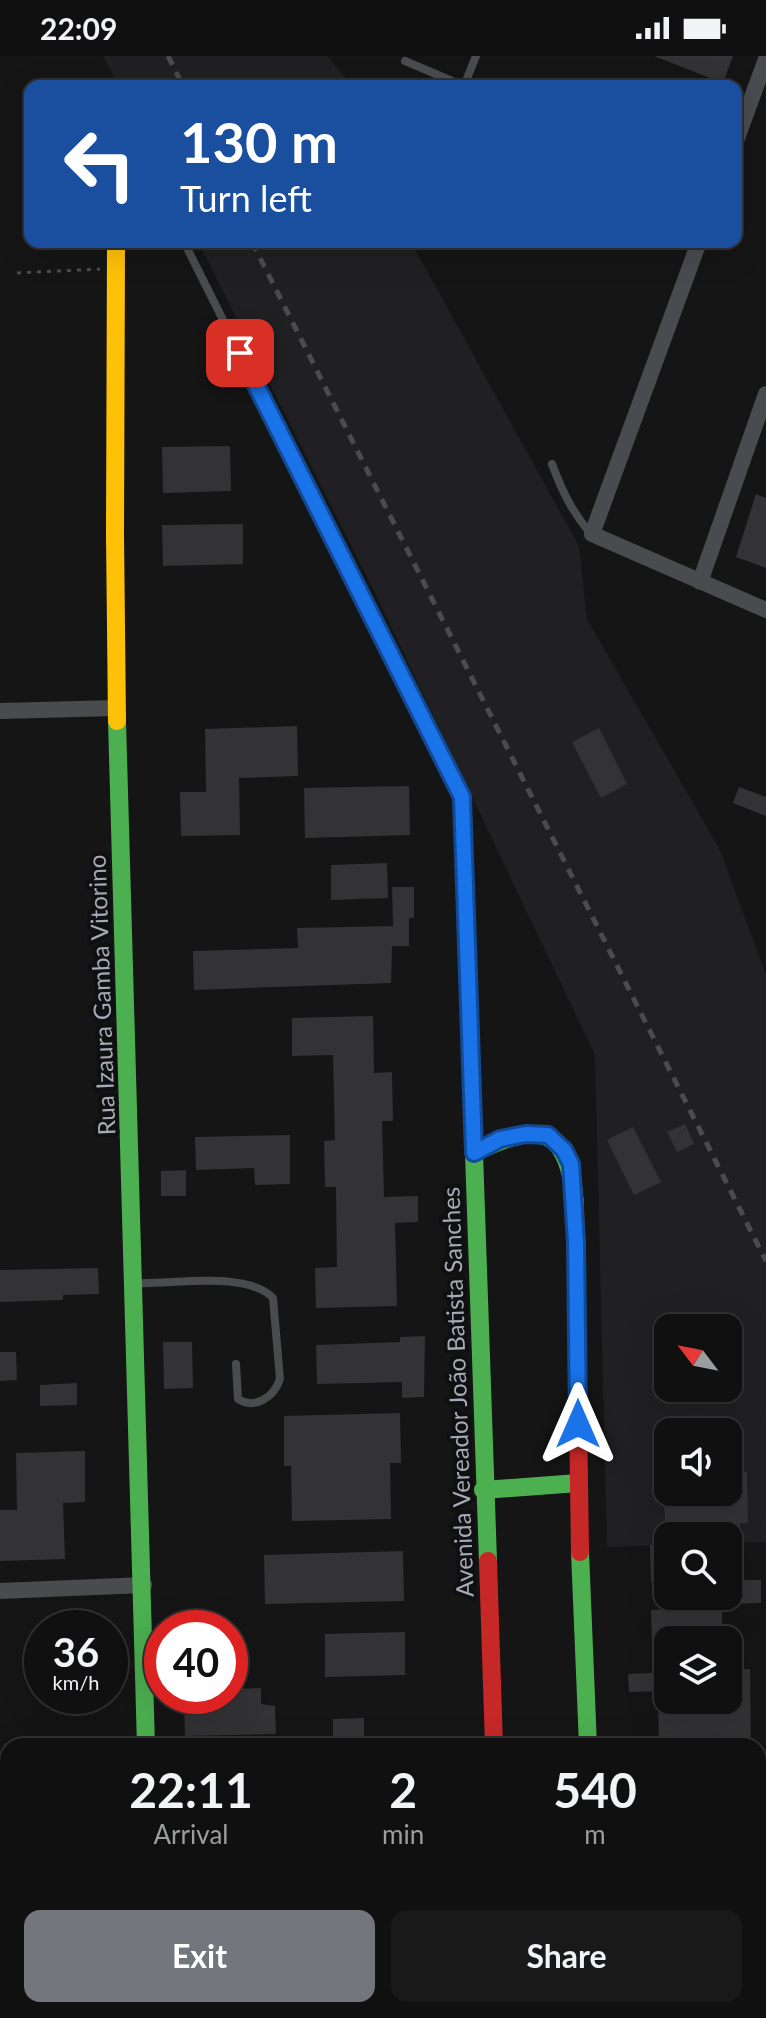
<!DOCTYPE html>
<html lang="en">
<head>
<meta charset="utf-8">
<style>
	:root { --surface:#101010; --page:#191919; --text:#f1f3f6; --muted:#9c9d9f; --line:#303030; --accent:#74767d }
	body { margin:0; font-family:Lato,sans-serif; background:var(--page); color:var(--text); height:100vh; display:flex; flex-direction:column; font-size:30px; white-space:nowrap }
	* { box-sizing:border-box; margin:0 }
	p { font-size:26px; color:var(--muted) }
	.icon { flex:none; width:44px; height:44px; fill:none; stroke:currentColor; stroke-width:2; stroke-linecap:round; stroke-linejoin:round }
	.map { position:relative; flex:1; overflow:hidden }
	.panel { position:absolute; left:0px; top:1682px; width:766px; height:280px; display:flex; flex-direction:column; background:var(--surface); border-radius:24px 24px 0 0; box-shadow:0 8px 32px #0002,0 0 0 2px var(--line) }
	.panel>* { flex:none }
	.hud { position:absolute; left:24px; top:24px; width:718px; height:168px; border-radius:16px; box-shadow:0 8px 32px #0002,0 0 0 2px var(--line); background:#1a4fa0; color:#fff; overflow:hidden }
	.needle { width:52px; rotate:302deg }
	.controls { position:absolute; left:654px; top:1258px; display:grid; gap:16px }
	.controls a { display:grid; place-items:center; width:88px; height:88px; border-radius:16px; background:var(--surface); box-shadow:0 8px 32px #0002,0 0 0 2px var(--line); font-size:40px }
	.speed { position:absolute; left:24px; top:1554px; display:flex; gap:16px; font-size:40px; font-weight:700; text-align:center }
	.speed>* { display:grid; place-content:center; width:104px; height:104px; border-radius:50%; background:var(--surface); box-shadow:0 8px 32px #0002,0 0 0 2px var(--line); line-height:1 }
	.speed small { font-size:20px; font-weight:400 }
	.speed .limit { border:12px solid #d22; background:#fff; color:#111 }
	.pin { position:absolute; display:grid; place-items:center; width:68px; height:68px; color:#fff; margin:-34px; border-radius:16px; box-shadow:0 4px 12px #0006 }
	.me { position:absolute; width:88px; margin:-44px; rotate:0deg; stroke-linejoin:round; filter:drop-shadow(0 0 6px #0008) }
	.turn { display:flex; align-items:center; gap:28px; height:168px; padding:0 24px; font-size:36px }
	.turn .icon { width:104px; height:104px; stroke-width:2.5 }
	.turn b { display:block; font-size:56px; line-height:68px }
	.eta { display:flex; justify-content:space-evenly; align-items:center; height:136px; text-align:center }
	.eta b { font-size:48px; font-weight:700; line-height:56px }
	.button { display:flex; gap:16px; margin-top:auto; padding:16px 24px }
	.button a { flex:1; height:92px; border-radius:16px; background:var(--accent); color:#fff; font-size:32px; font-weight:700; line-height:92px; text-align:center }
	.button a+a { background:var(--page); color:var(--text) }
	.status { display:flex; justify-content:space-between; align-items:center; height:56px; padding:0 40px; background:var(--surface); direction:ltr }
	.status svg { height:22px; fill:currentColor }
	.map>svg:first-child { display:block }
</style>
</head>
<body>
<div class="status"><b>22:09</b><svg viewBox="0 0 49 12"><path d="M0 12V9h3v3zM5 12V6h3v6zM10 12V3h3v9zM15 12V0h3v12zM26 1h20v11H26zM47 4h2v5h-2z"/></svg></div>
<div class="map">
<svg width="766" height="1962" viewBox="0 0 766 1962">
	<rect width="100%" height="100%" fill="#151515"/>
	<!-- built -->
	<path fill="#202022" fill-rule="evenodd" d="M103 0H327L350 27 349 30H119Z
		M198 186H411L579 490 587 563 720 794 766 919V1486L728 1487V1480H668V1489L607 1491 595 999 373 533ZM668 1272H728V1332H668ZM668 1376H728V1436H668Z"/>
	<!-- building -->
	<path fill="#333335" d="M654 0H733L723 27Z
		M230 390 231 435 163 437 162 391Z
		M756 438 766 442V512L736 501Z
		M243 468V508L163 510 162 469Z
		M297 670 298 720 239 722 240 779 181 780 180 736H206L205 673Z
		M599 672 627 728 601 742 572 686Z
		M409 730 410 779 305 782 304 732Z
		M739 731 766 741V760L733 747Z
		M387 807 388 842 331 844V809Z
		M392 831H414V862H409V890H392L391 927 194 934 193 895 298 892 297 872 393 870Z
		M373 960 374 1017 392 1016 393 1065H382L384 1141 418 1140V1166L395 1167 397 1250 316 1252 315 1212 337 1211 336 1131H325L324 1085 335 1084 333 999 292 1000V962Z
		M685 1068 694 1088 677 1096 667 1076Z
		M633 1071 661 1126 634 1139 607 1084Z
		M290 1079V1128L255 1129 254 1112 196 1114 195 1081Z
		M186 1114V1140H161V1115Z
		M98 1212 99 1238 63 1239V1244L0 1246V1214Z
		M425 1280 424 1341 402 1342V1326L317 1328 316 1289 400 1286V1281Z
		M163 1286H192L193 1332 164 1333Z
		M0 1296H16L17 1324 0 1325Z
		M77 1327V1349L40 1350V1329Z
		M400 1357 401 1407H390L391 1463 292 1465 291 1410H284V1360Z
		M85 1395V1446L63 1447 65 1503 0 1505V1454H17L16 1397Z
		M747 1416 748 1467H740L741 1524H761V1547L728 1548V1467L665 1469 664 1436H728V1417Z
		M650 1489H668V1526H651Z
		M403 1495 404 1545 265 1548 264 1499Z
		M707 1540H722V1584H668V1587H652L651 1554 707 1552Z
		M405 1576V1619L325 1621V1578Z
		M750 1613 751 1690H659L658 1644H728V1614Z
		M668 1616V1635L629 1636 628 1618Z
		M261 1632V1648L275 1650 276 1678 185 1680 184 1640H230V1633Z
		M364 1662V1686L333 1687V1663Z"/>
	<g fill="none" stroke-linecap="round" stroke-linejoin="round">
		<!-- path -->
		<path stroke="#4b4c4f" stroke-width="3" stroke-dasharray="4 6" stroke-linecap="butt" d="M17 217 100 213"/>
		<!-- lane -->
		<path stroke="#4a4b4e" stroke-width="8" d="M405 5 464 30
			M464 30 476 0
			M184 186 462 741 473 1096
			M552 408C562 435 572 456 591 478
			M135 1227C172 1229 246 1214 273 1242L280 1323C274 1341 255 1354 238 1343L236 1308"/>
		<!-- street -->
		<path stroke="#4a4b4e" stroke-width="16" d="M736 85 766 3
			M699 186 592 478 766 554
			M700 526 766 338
			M0 655 117 652
			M0 1535 144 1529
			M151 1954V1962"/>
		<!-- fast -->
		<path stroke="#4caf50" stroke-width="18" d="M117 665 146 1690
			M483 1434 578 1427
			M580 1496 588 1690
			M488 1505 474 1097C540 1064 568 1070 575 1147
			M498 1954V1962"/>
		<!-- slow -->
		<path stroke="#ffc107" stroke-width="18" d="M116 186 115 479 117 665
			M592 1954V1962"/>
		<!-- jam -->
		<path stroke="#c62828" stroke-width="18" d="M575 1147 580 1496
			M488 1505 494 1690"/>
		<!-- rail -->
		<path stroke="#4a4b4c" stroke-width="5" stroke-dasharray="10 8" stroke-linecap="butt" d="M168 0 183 30
			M252 186 766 1205"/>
	</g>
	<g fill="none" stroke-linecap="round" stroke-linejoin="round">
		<defs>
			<path id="route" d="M240 297 462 741 474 1097 500 1083 526 1078 548 1079 564 1094 571 1108 576 1186 578 1368"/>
		</defs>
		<!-- route casing -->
		<use href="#route" stroke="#114b97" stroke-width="20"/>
		<!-- route -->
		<use href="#route" stroke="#1a73e8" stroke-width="14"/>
	</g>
	<g text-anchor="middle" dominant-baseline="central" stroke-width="8" stroke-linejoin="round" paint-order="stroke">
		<!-- street labels -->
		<g font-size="24" fill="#a7aab5" stroke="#100f11">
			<text transform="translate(101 939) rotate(-92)">Rua Izaura Gamba Vitorino</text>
			<text transform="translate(457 1336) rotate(-92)">Avenida Vereador João Batista Sanches</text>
		</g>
	</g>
</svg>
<div class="controls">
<a><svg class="needle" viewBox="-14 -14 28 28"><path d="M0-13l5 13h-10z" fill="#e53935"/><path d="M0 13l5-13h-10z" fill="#9c9d9f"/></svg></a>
<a><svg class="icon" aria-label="sound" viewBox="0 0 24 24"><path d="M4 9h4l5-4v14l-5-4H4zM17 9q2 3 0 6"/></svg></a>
<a><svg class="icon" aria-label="search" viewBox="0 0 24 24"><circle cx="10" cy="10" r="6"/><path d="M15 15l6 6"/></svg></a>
<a><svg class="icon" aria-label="layers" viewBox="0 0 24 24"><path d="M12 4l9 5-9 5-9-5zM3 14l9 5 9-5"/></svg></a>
</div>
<div class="speed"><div>36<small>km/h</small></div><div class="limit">40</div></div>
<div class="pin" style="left:240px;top:297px;background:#d93025"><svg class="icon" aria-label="arrive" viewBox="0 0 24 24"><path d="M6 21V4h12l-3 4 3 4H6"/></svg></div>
<svg class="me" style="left:578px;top:1368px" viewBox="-20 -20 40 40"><path d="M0-17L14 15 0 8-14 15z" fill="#1a73e8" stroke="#fff" stroke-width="4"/></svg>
<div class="hud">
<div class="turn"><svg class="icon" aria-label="left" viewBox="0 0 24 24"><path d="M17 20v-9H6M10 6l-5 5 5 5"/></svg><div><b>130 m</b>Turn left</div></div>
</div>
<section class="panel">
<div class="eta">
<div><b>22:11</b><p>Arrival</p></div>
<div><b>2</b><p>min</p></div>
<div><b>540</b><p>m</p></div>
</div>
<div class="button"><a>Exit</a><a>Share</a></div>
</section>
</div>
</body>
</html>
